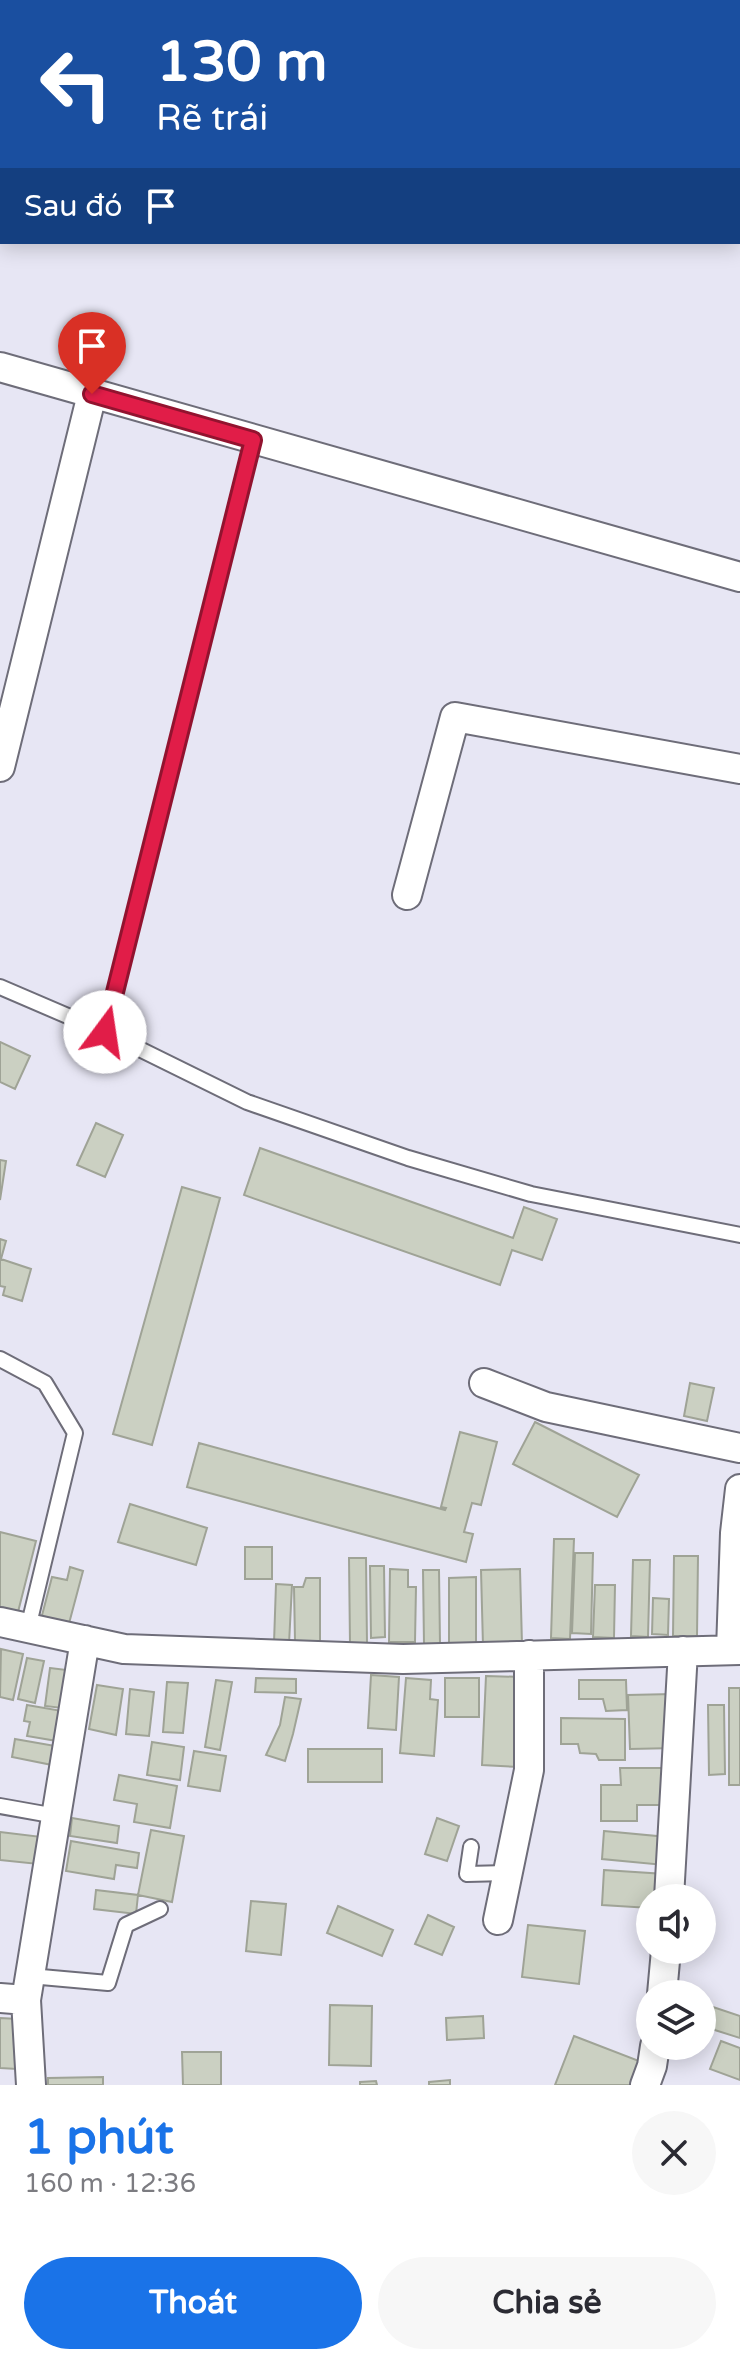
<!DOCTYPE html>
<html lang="vi">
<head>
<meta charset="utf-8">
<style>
	:root { --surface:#fff; --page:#f7f7f7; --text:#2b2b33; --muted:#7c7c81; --accent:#1a73e8 }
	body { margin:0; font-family:"Varela Round",sans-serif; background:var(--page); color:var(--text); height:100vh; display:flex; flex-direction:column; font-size:30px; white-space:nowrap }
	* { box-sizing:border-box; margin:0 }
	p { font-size:26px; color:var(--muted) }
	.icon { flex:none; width:44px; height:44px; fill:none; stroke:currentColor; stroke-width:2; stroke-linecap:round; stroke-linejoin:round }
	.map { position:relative; height:2085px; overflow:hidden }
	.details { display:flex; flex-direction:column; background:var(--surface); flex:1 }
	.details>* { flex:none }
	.hud { position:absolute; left:0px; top:0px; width:740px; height:244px; box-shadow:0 4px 20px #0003; background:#1a4fa0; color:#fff; overflow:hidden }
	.controls { position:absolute; left:636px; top:1884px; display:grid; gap:16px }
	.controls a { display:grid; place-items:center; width:80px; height:80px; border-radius:50%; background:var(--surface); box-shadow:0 4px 20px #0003; font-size:40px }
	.pin { position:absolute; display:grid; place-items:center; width:68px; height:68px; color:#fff; margin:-82px -34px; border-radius:50% 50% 50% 0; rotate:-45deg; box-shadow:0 0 8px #0007 }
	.pin .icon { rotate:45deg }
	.me { position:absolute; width:88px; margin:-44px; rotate:14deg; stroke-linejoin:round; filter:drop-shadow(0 0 6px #0008) }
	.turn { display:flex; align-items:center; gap:28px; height:168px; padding:0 24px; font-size:36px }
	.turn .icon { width:104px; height:104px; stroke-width:2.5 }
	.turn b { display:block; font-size:56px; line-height:68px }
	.then { display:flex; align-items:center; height:76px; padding:0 24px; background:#0003; gap:16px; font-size:30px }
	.round { display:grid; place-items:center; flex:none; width:84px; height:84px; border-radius:42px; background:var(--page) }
	.head { display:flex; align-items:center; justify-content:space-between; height:136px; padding:0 24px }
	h1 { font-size:48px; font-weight:700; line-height:60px; color:var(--accent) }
	.action { display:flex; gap:16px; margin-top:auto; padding:16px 24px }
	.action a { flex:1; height:92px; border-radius:48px; background:var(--accent); color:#fff; font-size:32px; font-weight:700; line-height:92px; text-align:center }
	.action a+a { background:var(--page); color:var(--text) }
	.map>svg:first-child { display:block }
</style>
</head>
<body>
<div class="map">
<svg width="740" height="2085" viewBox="0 0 740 2085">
	<rect width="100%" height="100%" fill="#e7e6f4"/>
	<!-- building -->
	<path fill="#cbd0c2" stroke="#9fa396" stroke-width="2" d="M0 1042 30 1056 15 1089 0 1082Z
		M96 1123 123 1135 105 1177 77 1165Z
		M260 1148 513 1238 524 1207 557 1219 542 1260 512 1250 500 1285 244 1195Z
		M0 1160 6 1161 0 1200Z
		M182 1187 220 1198 152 1445 113 1434Z
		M0 1239 6 1241 1 1259 31 1269 22 1301 3 1295 5 1287 0 1286Z
		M690 1383 714 1388 707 1421 684 1416Z
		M535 1422 639 1475 617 1517 513 1464Z
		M460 1432 497 1442 481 1505 472 1503 464 1532 473 1534 466 1562 187 1487 199 1443 445 1510 446 1508 441 1507Z
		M130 1504 207 1528 196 1565 118 1542Z
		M0 1532 36 1541 18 1612 0 1607Z
		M554 1539H574L570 1639 551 1638Z
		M245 1547H272V1579H245Z
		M575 1553H593L591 1634 572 1633Z
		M674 1556H698L697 1636H673Z
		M349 1558H366L367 1644H350Z
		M633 1560H650L648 1637 631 1636Z
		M370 1566H384L385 1637 371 1638Z
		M70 1567 83 1571 67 1631 40 1623 52 1577 67 1580Z
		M390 1569 408 1570V1587H416L415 1642H389Z
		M520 1569 522 1644 483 1646 481 1570Z
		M423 1570H439L440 1644H424Z
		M476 1577V1643H449V1578Z
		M306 1578H320V1641H295L294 1587H303Z
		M276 1584 292 1585 289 1644 274 1643Z
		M595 1585H615L614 1638 593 1637Z
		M653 1598 669 1599 668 1635 652 1634Z
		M1 1649 23 1654 13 1700 0 1697Z
		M27 1658 44 1661 35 1703 18 1699Z
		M50 1668 67 1670 62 1708 45 1706Z
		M371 1675 399 1677 396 1730 368 1728Z
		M486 1676 523 1677 519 1767 482 1765Z
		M256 1678 296 1679V1693L255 1692Z
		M406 1678 431 1680 430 1699 438 1700 434 1756 400 1753Z
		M445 1678H479V1717H445Z
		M216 1680 232 1682 220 1750 205 1747Z
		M579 1680H626L627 1710 606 1711 603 1699H579Z
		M167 1682 188 1683 183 1733 163 1732Z
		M97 1685 123 1689 116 1735 89 1729Z
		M729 1688H740V1785H729Z
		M130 1689 154 1692 149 1736 126 1734Z
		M673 1694 676 1748 630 1749 628 1695Z
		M285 1697 301 1699 293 1734 285 1761 266 1755 280 1725Z
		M27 1705 62 1711 57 1741 27 1736 30 1722 24 1721Z
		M708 1705H724L725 1774 709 1775Z
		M561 1718 625 1719V1760H599L596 1754 580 1753 578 1744H561Z
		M15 1739 61 1747 57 1766 12 1757Z
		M152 1742 184 1747 180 1780 147 1775Z
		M308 1749H382V1782H308Z
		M194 1751 226 1756 220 1791 188 1786Z
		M620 1768H672V1805H637V1821H601V1785H621Z
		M119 1775 177 1786 170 1828 134 1822 137 1804 114 1800Z
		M72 1818 119 1826 117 1843 70 1836Z
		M437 1818 459 1826 447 1861 425 1854Z
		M151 1830 184 1836 172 1902 138 1895Z
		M604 1831 667 1837 664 1865 602 1859Z
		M0 1832 42 1837 38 1864 0 1860Z
		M71 1841 139 1853 137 1868 116 1865 114 1879 66 1871Z
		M604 1870 665 1874 663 1898H650V1908L602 1905Z
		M96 1890 138 1895 136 1914 94 1909Z
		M251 1901 286 1904 281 1955 246 1951Z
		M338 1906 393 1930 382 1956 327 1933Z
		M428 1915 454 1927 442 1955 415 1944Z
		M528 1925 585 1931 579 1984 522 1977Z
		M330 2005 372 2006 371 2066 329 2065Z
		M707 2005 740 2016V2038L702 2026Z
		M483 2016 484 2038 447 2040 446 2018Z
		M0 2018 18 2019 17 2069 0 2068Z
		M574 2036 652 2066 645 2085H555Z
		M721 2041 740 2048V2080L710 2069Z
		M182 2052H221V2085H183Z
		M103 2077V2085H48V2078Z
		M450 2080V2085H429V2082Z
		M376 2081 377 2085H360V2082Z"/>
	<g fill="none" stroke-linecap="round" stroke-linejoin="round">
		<defs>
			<path id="service" d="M0 987 105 1032 247 1102 408 1158 531 1194 740 1235
				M105 1032 253 440
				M0 1359 45 1383 75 1433 28 1628
				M0 1806 56 1816
				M471 1847 467 1874 507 1873
				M30 1976 108 1983 126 1925 160 1909"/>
			<path id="minor" d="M0 367 740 577
				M0 767 92 394
				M407 895 455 717 740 769
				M484 1383 546 1407 740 1448
				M0 1622 124 1649 403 1659 740 1650
				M731 1650 735 1533 740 1489
				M669 1898 683 1651
				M498 1920 529 1770V1655
				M662 1994 666 1950
				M0 1998 26 2000 85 1640
				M26 2000 31 2085
				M645 2085 652 2066 655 2046"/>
		</defs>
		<!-- service casing -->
		<use href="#service" stroke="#6e6d79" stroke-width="18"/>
		<!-- minor casing -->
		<use href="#minor" stroke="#6e6d79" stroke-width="32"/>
		<!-- service -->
		<use href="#service" stroke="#fff" stroke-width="14"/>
		<!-- minor -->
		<use href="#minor" stroke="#fff" stroke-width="28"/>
	</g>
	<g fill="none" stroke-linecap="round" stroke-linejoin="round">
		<defs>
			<path id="route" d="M92 394 253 440 105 1032"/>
		</defs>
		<!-- route casing -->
		<use href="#route" stroke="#92132f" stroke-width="20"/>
		<!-- route -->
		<use href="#route" stroke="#e11d48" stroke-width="14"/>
	</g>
</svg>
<div class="controls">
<a><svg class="icon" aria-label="sound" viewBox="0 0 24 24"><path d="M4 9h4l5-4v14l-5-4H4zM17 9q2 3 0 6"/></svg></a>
<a><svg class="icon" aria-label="layers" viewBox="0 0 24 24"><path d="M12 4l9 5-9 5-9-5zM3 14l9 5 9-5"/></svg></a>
</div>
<div class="pin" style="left:92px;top:394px;background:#d93025"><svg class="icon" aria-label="arrive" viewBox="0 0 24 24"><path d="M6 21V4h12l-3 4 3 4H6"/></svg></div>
<svg class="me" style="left:105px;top:1032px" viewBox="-20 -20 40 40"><circle r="19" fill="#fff"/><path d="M0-13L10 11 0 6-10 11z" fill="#e11d48"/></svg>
<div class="hud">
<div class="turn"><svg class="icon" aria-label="left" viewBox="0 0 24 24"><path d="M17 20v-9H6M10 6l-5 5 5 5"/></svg><div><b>130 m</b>Rẽ trái</div></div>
<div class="then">Sau đó<svg class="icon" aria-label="arrive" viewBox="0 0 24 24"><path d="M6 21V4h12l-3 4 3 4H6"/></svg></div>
</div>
</div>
<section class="details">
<div class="head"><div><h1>1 phút</h1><p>160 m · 12:36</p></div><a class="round"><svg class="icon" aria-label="close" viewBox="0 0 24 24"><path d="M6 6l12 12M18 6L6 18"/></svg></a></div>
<div class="action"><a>Thoát</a><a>Chia sẻ</a></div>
</section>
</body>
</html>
